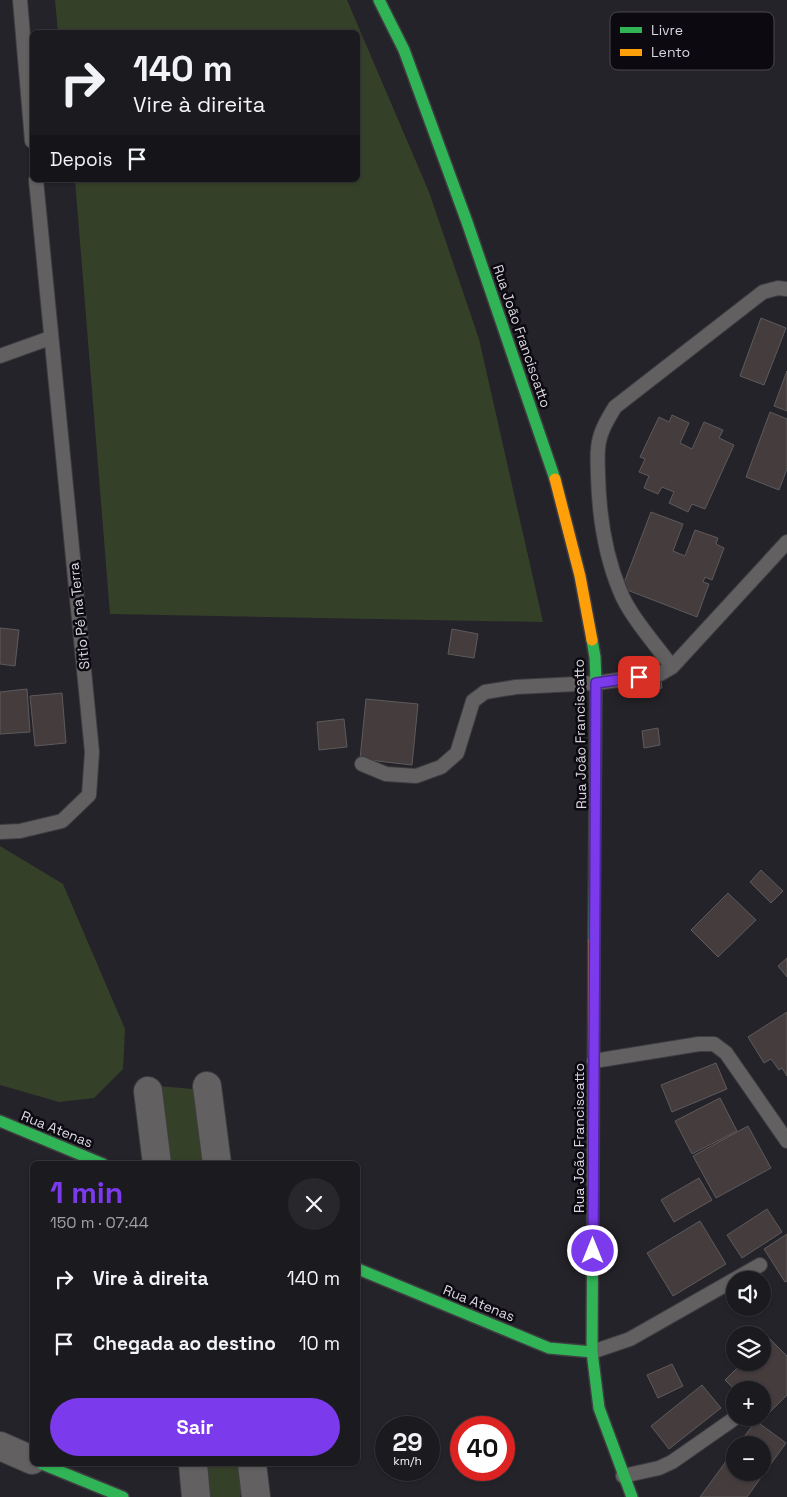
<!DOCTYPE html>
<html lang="pt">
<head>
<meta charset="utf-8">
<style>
	:root { --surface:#1b1a1f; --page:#28272c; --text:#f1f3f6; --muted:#a0a1a4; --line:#39383d; --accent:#7c3aed }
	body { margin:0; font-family:"Space Grotesk",sans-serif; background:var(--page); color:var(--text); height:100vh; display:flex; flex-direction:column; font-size:19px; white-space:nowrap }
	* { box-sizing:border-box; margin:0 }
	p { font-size:16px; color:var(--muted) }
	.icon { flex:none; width:28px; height:28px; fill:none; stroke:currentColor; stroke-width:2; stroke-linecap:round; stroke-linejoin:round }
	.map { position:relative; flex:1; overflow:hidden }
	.details { position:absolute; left:30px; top:1161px; width:330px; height:305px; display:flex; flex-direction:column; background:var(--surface); border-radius:8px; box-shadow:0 1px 4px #0004,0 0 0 1px var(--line) }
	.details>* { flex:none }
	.top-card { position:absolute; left:30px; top:30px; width:330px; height:152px; border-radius:8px; box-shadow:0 1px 4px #0004,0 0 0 1px var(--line); background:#1b1a1f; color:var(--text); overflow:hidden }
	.tools { position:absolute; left:726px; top:1271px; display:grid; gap:10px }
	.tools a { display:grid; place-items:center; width:45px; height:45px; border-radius:50%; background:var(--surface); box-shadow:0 1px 4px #0004,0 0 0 1px var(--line); font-size:25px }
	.speed { position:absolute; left:375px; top:1416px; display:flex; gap:10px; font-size:25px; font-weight:700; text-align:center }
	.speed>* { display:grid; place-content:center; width:65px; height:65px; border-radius:50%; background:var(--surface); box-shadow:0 1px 4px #0004,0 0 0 1px var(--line); line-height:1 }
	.speed small { font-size:12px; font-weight:400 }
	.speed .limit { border:8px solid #d22; background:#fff; color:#111 }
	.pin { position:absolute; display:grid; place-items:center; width:42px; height:42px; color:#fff; margin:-21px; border-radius:10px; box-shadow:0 2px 8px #0006 }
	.me { position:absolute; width:55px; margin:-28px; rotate:0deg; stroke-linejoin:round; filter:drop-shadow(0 0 4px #0008) }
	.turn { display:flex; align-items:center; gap:18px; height:105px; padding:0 20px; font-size:22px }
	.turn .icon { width:65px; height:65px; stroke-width:2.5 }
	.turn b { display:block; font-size:35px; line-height:42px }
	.then { display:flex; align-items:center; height:48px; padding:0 20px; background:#0003; gap:10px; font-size:19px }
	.round { display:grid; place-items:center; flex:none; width:52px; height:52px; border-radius:26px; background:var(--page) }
	.headline { display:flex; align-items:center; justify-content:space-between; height:85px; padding:0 20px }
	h1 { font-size:30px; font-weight:600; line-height:38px; color:var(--accent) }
	.primary-button { display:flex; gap:10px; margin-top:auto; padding:10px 20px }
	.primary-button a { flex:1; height:58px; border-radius:30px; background:var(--accent); color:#fff; font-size:20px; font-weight:600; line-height:58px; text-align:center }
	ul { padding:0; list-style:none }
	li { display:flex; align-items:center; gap:15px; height:65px; padding:0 20px }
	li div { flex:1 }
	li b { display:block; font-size:19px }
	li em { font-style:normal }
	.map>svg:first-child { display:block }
</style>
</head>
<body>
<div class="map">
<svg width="787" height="1497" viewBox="0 0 787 1497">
	<rect width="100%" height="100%" fill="#242329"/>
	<!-- green -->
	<path fill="#354029" d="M55 0H347L429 192 479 339 543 622 110 614 75 180H358V32H58Z
		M0 846 63 884 125 1029 123 1069 94 1098 59 1102 0 1085Z
		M158 1086 193 1089 206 1164H171Z
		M202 1464H238L242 1491 240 1497H209Z"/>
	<!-- building -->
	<path fill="#453c3d" stroke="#5e5a5c" d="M761 318 786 328 764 385 740 376Z
		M787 371V411L774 406Z
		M770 412 787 419V469L779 490 746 477Z
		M672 415 689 423 680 443 692 449 704 422 723 430 719 438 734 445 705 509 692 504 688 512 669 503 674 492 662 487 658 494 644 488 649 476 639 472 645 459 640 457 659 417 669 422Z
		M651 512 683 524 673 551 685 556 695 530 718 538 716 544 724 548 712 580 705 577 703 582 709 584 697 617 622 588Z
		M0 628 19 630 15 666 0 664Z
		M452 629 478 634 474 658 448 654Z
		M658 661 662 688 641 691 637 665Z
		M27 689 30 732 0 734V692Z
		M62 693 66 743 35 746 30 696Z
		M366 699 418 704 412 765 360 759Z
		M344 719 347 747 319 750 317 722Z
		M658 728 660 745 644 748 642 731Z
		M761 870 783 891 771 903 750 882Z
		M728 893 756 920 718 957 691 930Z
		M787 958V977L778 966Z
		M787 1012V1076L782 1068 779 1070 771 1059 764 1063 748 1037Z
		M716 1063 727 1089 672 1112 661 1085Z
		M720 1098 737 1131 692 1154 675 1121Z
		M748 1126 771 1168 716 1198 693 1156Z
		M699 1178 712 1200 674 1222 661 1200Z
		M767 1209 782 1232 742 1258 727 1235Z
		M700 1221 726 1264 673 1296 647 1253Z
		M787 1234V1281L785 1282 764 1249Z
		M769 1338 787 1356V1395L763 1419 762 1418V1390H735L725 1380 743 1362H762V1344Z
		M672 1364 683 1386 658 1398 647 1375Z
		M702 1385 721 1408 669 1449 651 1426Z
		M756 1421 786 1443 747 1497H700L735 1449V1472H762V1445H738Z"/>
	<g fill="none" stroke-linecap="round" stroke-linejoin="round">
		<defs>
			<path id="lane" d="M20 0 32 141
				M0 356 50 338
				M672 667C657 646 629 615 620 591 605 555 599 515 598 475 598 467 597 457 598 449 599 433 607 420 615 407L763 292 778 288 787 289
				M660 674 672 667 787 542
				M362 764 386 774 416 776 441 767 457 753 473 701 485 692 516 687 596 683 639 677
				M0 832 20 831 62 821 89 795 92 752 36 180
				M594 1061 699 1044H714L726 1053 787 1141
				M592 1352 630 1339 760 1265
				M623 1476 659 1468 672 1462 735 1418"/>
			<path id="street" d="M207 1086 217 1164
				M148 1091 157 1164
				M0 1446 32 1460
				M193 1464 196 1497
				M252 1464 256 1497"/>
			<path id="fast" d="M379 0 404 50 467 222 555 479
				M592 640 595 657 596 683 594 941
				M0 1121 103 1164
				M593 1183 592 1352 599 1408 632 1497
				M358 1269 549 1348 592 1352
				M42 1464 123 1497"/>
			<path id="slow" d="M555 479 580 576 592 640
				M593 1183 594 941"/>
		</defs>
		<!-- lane casing -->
		<use href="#lane" stroke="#3e3d42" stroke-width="16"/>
		<!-- street casing -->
		<use href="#street" stroke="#3e3d42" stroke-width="30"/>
		<!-- fast casing -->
		<use href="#fast" stroke="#3e3d42" stroke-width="14"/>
		<!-- slow casing -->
		<use href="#slow" stroke="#3e3d42" stroke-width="14"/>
		<!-- lane -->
		<use href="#lane" stroke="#626061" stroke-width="14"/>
		<!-- street -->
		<use href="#street" stroke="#626061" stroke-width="28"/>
		<!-- fast -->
		<use href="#fast" stroke="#30b455" stroke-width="11"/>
		<!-- slow -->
		<use href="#slow" stroke="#ff9f0a" stroke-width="11"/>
	</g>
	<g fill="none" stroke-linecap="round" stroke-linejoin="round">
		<defs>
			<path id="route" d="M593 1251 596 683 639 677"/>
		</defs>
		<!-- route casing -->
		<use href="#route" stroke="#51269a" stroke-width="12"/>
		<!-- route -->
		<use href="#route" stroke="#7c3aed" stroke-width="9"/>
	</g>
	<g text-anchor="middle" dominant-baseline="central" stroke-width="5" stroke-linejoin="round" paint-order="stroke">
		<!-- street labels -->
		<g font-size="14" fill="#d9d6df" stroke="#0c0a10">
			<text transform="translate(522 336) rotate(71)">Rua João Franciscatto</text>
			<text transform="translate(79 616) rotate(-96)">Sítio Pé na Terra</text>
			<text transform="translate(580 734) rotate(-91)">Rua João Franciscatto</text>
			<text transform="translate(57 1129) rotate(22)">Rua Atenas</text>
			<text transform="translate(579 1138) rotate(-90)">Rua João Franciscatto</text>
			<text transform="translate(479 1303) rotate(22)">Rua Atenas</text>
		</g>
	</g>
	<!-- legend -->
	<rect x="610" y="12" width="164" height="58" rx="8" fill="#0c0a10" stroke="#4a474e" stroke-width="1"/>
	<rect x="620" y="27" width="22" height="6" fill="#30b455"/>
	<rect x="620" y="49" width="22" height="7" fill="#ff9f0a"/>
	<g font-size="14" fill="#d9d6df">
		<text x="651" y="35">Livre</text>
		<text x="651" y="57">Lento</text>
	</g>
</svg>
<div class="tools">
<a><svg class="icon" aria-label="sound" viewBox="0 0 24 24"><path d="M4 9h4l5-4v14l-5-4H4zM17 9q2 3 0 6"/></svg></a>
<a><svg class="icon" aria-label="layers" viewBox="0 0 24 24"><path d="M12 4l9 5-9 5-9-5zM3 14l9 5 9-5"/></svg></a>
<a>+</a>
<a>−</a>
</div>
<div class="speed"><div>29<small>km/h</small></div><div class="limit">40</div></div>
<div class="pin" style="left:639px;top:677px;background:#d93025"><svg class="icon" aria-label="arrive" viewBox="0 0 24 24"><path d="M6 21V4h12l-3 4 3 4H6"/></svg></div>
<svg class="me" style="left:593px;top:1251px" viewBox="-20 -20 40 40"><circle r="17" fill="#7c3aed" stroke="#fff" stroke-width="3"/><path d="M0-11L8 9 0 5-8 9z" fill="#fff"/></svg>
<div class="top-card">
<div class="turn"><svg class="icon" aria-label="right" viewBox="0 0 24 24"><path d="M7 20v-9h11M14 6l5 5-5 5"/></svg><div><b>140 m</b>Vire à direita</div></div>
<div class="then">Depois<svg class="icon" aria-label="arrive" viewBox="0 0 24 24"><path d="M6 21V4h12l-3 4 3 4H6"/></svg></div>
</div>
<section class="details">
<div class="headline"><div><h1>1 min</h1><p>150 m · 07:44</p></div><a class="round"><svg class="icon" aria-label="close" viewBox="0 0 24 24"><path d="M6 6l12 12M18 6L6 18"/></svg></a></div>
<ul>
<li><svg class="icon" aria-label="right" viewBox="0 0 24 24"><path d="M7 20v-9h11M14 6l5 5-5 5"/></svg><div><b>Vire à direita</b></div><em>140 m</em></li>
<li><svg class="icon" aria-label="arrive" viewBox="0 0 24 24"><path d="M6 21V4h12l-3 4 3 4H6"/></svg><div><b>Chegada ao destino</b></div><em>10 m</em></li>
</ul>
<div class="primary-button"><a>Sair</a></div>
</section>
</div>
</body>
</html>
